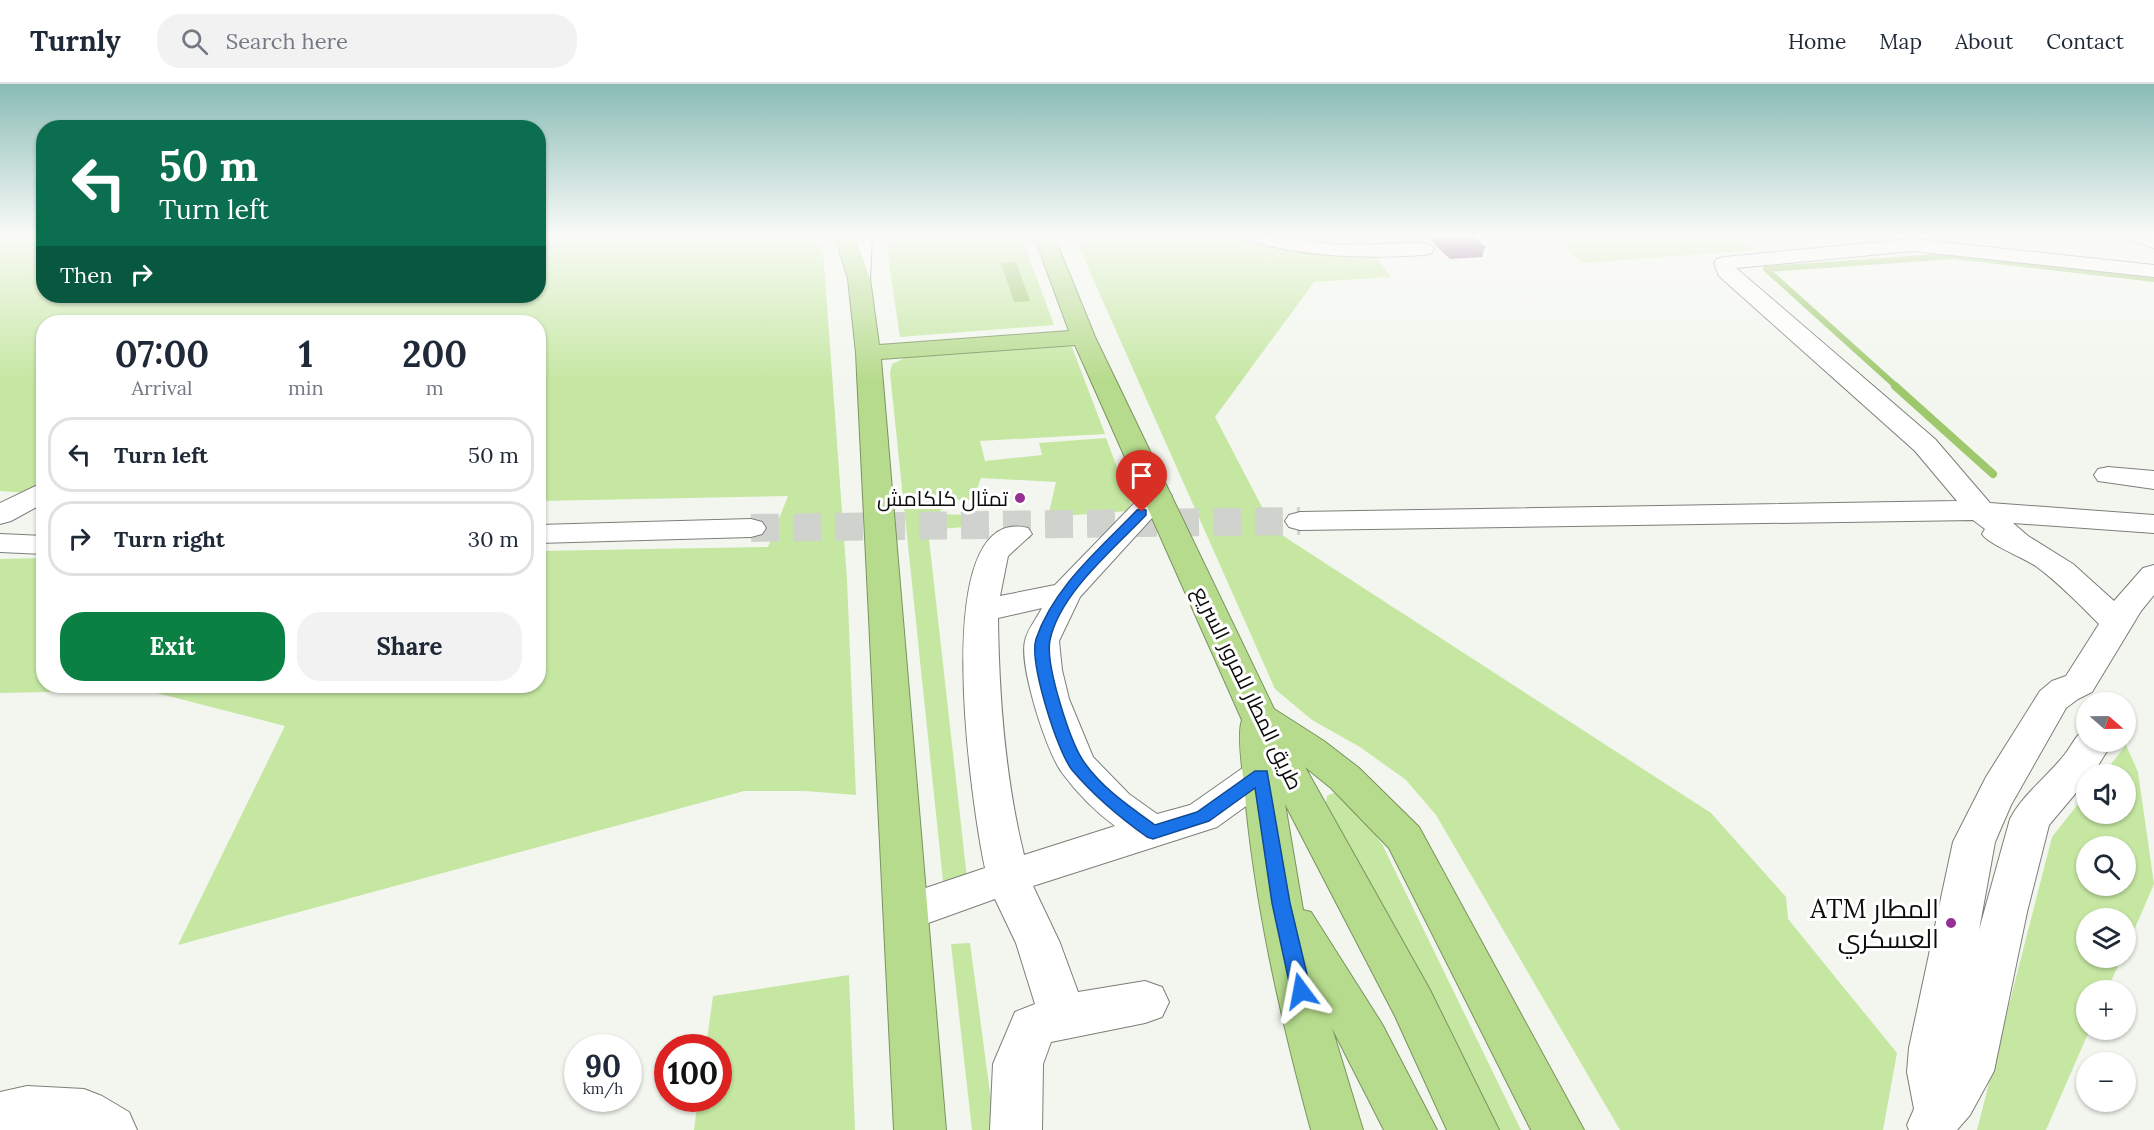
<!DOCTYPE html>
<html lang="en">
<head>
<meta charset="utf-8">
<style>
	:root { --surface:#fff; --page:#f2f2f3; --text:#1f2937; --muted:#747a83; --line:#e0e1e3; --accent:#0b8043 }
	body { margin:0; font-family:Lora,Cairo,serif; background:var(--page); color:var(--text); height:100vh; display:flex; flex-direction:column; font-size:22px; white-space:nowrap }
	* { box-sizing:border-box; margin:0 }
	p { font-size:20px; color:var(--muted) }
	.icon { flex:none; width:33px; height:33px; fill:none; stroke:currentColor; stroke-width:2; stroke-linecap:round; stroke-linejoin:round }
	.map { position:relative; flex:1; overflow:hidden }
	.side { position:absolute; left:36px; top:231px; width:510px; height:378px; display:flex; flex-direction:column; background:var(--surface); border-radius:24px; box-shadow:0 2px 4px #0004 }
	.side>* { flex:none }
	.guide { position:absolute; left:36px; top:36px; width:510px; height:183px; border-radius:24px; box-shadow:0 2px 4px #0004; background:#0b6e4f; color:#fff; overflow:hidden }
	.needle { width:39px; rotate:110deg }
	.fabs { position:absolute; left:2076px; top:608px; display:grid; gap:12px }
	.fabs a { display:grid; place-items:center; width:60px; height:60px; border-radius:50%; background:var(--surface); box-shadow:0 2px 4px #0004; font-size:30px }
	.speed { position:absolute; left:564px; top:950px; display:flex; gap:12px; font-size:30px; font-weight:700; text-align:center }
	.speed>* { display:grid; place-content:center; width:78px; height:78px; border-radius:50%; background:var(--surface); box-shadow:0 2px 4px #0004; line-height:1 }
	.speed small { font-size:15px; font-weight:400 }
	.speed .limit { border:9px solid #d22; background:#fff; color:#111 }
	.pin { position:absolute; display:grid; place-items:center; width:51px; height:51px; color:#fff; margin:-62px -26px; border-radius:50% 50% 50% 0; rotate:-45deg; box-shadow:0 0 6px #0007 }
	.pin .icon { rotate:45deg }
	.me { position:absolute; width:66px; margin:-33px; rotate:347deg; stroke-linejoin:round; filter:drop-shadow(0 0 4px #0008) }
	.turn { display:flex; align-items:center; gap:21px; height:126px; padding:0 24px; font-size:27px }
	.turn .icon { width:78px; height:78px; stroke-width:2.5 }
	.turn b { display:block; font-size:42px; line-height:51px }
	.then { display:flex; align-items:center; height:57px; padding:0 24px; background:#0003; gap:12px; font-size:22px }
	.eta { display:flex; justify-content:space-evenly; align-items:center; height:102px; text-align:center }
	.eta b { font-size:36px; font-weight:700; line-height:42px }
	.primary-button { display:flex; gap:12px; margin-top:auto; padding:12px 24px }
	.primary-button a { flex:1; height:69px; border-radius:24px; background:var(--accent); color:#fff; font-size:24px; font-weight:700; line-height:69px; text-align:center }
	.primary-button a+a { background:var(--page); color:var(--text) }
	ul { padding:0; list-style:none }
	li { display:flex; align-items:center; gap:18px; height:75px; margin:0 12px 9px; padding:0 12px; border:3px solid var(--line); border-radius:24px }
	li div { flex:1 }
	li b { display:block; font-size:22px }
	li em { font-style:normal }
	header { display:flex; align-items:center; gap:36px; box-sizing:border-box; height:84px; padding:0 30px; background:var(--surface); border-bottom:2px solid var(--line) }
	header strong { font-size:28px }
	nav { display:flex; gap:33px; margin-inline-start:auto; font-size:21px }
	.search { width:420px; height:54px; background:var(--page); display:flex; align-items:center; gap:15px; box-sizing:border-box; padding:0 21px; border-radius:24px; color:var(--muted); font-size:22px }
	.map>svg:first-child { display:block }
</style>
</head>
<body>
<header>
<strong>Turnly</strong>
<div class="search"><svg class="icon" aria-label="search" viewBox="0 0 24 24"><circle cx="10" cy="10" r="6"/><path d="M15 15l6 6"/></svg>Search here</div>
<nav><a>Home</a><a>Map</a><a>About</a><a>Contact</a></nav>
</header>
<div class="map">
<svg width="2154" height="1046" viewBox="0 0 2154 1046">
	<rect width="100%" height="100%" fill="#f3f6ef"/>
	<!-- green -->
	<path fill="#c5e7a2" fill-rule="evenodd" d="M0 152H43L44 212H538L539 152H822L847 496 856 711 805 707H744L178 861 285 642 145 606 0 609V475L43 474 44 602H538L539 467 768 463 788 412 539 417 538 238H44L43 410 0 407Z
		M885 152H1021L1054 241 900 253Z
		M1074 152H1243L1285 164 1375 172 1391 193 1314 198 1215 333 1274 446 1711 729 1786 813 1788 835 1897 969 1883 1046H1620L1436 731 1406 696 1360 663 1312 636 1275 605Z
		M1261 152H1363L1372 163 1293 161Z
		M1549 152H1738L1758 166 1584 179Z
		M1062 260 1072 263 1105 350 980 357 985 377 1042 371 1039 359 1106 354 1131 420 1128 427 1048 433 1056 398 981 394 973 416H943L940 430 968 431 964 443 928 446 967 794 943 797 890 289 892 280 907 273Z
		M2126 661 2138 688 2154 800 2126 865V834H2086V873H2122L2107 906H2086V945H2090L2046 1046H1977L2052 753 2086 710V729H2126V690H2103ZM2086 762H2126V801H2086Z
		M1333 709C1357 715 1370 743 1383 762L1521 1046H1492L1326 719 1327 712Z
		M970 859 995 1046H972L951 860Z
		M849 891 855 1046H694L698 1014H718V963H706L713 912Z"/>
	<!-- water -->
	<path fill="#9dc86c" d="M1016 178 1030 217 1014 218 1001 179Z"/>
	<g fill="none" stroke-linecap="round" stroke-linejoin="round">
		<!-- stream-far1 -->
		<path stroke="#9dc86c" stroke-width="6" d="M1897 303 1766 185 1953 172 2154 195"/>
		<!-- stream -->
		<path stroke="#9dc86c" stroke-width="8" d="M1895 302 1993 390"/>
		<!-- minor-tunnel -->
		<path stroke="#d0d3cd" stroke-width="28" stroke-dasharray="28 14" stroke-linecap="butt" d="M751 444 1300 437"/>
		<defs>
			<path id="minor" d="M852 152H872L870 195 867 200H851L848 195Z
				M1243 152H1274L1337 161 1424 159 1431 161 1434 165 1431 169 1424 171C1363 175 1305 173 1246 156Z
				M2126 152H2154V164L2129 156Z
				M1913 155 2154 181V193L1913 167 1736 184 1935 355 1990 419 2154 431V449L2013 439 2028 452 2073 480 2114 517 2143 484 2154 481V511L2141 527 2092 608 2078 615 2066 624 2011 721 1995 758 1979 846 2010 735C2023 710 2048 692 2065 670 2072 662 2076 649 2086 646V657H2113L2093 690H2086V697L2049 741 2027 828 1994 987 1970 1031 1957 1046H1909L1907 1041 1914 1025 1907 988 1909 964 1953 758 1986 693 2040 607 2052 597 2066 592 2099 540C2079 520 2060 500 2037 483 2023 473 1989 461 1982 450L1985 445 1973 436 1300 446 1289 443 1285 437 1289 431 1300 428 1957 417 1915 367 1719 192 1714 179 1717 175 1724 173Z
				M2108 383 2154 387V405L2098 397 2094 391 2098 385Z
				M44 398V419L11 437 0 440V419Z
				M1157 403 1167 406 1172 412 1080 513 1059 557 1062 586 1069 615 1093 673 1129 710 1157 730 1190 721 1247 681 1261 677 1275 681 1280 691 1275 701 1217 743 1033 802 1060 859 1078 908 1145 897 1162 903 1169 918 1162 933 1145 939 1051 958 1043 980 1042 1046H990L993 980 1015 928 1035 920 1016 859 995 815 906 847 890 842 884 829 890 816 985 784C974 734 924 418 1028 444L1032 450 1008 472 1000 512 1055 501 1147 406ZM1042 524C1037 534 1027 546 1025 557 1019 582 1047 670 1063 690 1077 709 1096 728 1115 742L1024 771C1005 694 999 613 998 534Z
				M751 435 762 438 766 444 762 450 751 453 538 459V441Z
				M0 450 44 452V470L0 468Z
				M27 1002 84 1005 102 1012 129 1028 137 1046H0V1008Z"/>
			<path id="highway" d="M835 152H855L870 195 879 261 1069 247 1034 152H1054L1095 253 1274 625 1324 657 1359 684 1419 743 1584 1046H1531L1389 764 1331 704 1305 683 1430 906 1499 1046H1447L1395 932 1285 720 1303 826 1311 828 1382 940 1437 1046H1384L1332 944 1363 1046H1311C1280 932 1254 818 1244 700 1242 684 1237 649 1242 636L1075 261 881 275 946 1046H894L856 269 848 195Z"/>
		</defs>
		<!-- minor casing -->
		<use href="#minor" stroke="#7c7f79" stroke-width="2"/>
		<!-- highway casing -->
		<use href="#highway" stroke="#7a935f" stroke-width="2"/>
		<!-- minor -->
		<use href="#minor" fill="#fff" fill-rule="evenodd"/>
		<!-- highway -->
		<use href="#highway" fill="#b6db8c" fill-rule="evenodd"/>
	</g>
	<!-- wall -->
	<path fill="#6c316a" d="M1426 152H1472L1485 163 1482 173 1450 175Z"/>
	<!-- building -->
	<path fill="#7d397b" stroke="#582856" stroke-width="1.5" d="M1438 152H1472L1485 163 1452 165Z"/>
	<!-- sky -->
	<linearGradient id="sky" x2="0" y2="1"><stop stop-color="#8abcb6"/><stop offset="0.51" stop-color="#fafbf8"/><stop offset="1" stop-color="#fafbf8" stop-opacity="0"/></linearGradient>
	<rect width="2154" height="298" fill="url(#sky)"/>
	<!-- route -->
	<path fill="#1a73e8" stroke="#114b97" stroke-width="1.5" d="M1142 425 1146 426V431C1114 465 1060 509 1050 556 1045 580 1070 658 1084 678 1102 704 1130 723 1155 741L1197 728 1255 687H1267L1290 819 1311 907 1308 913 1301 915 1294 913 1291 907 1272 819 1255 704 1209 737 1153 755 1147 753C1119 733 1094 712 1072 686 1057 667 1029 578 1036 555 1054 502 1100 465 1137 426Z"/>
	<!-- markers -->
	<g fill="#963095" stroke="#fff" stroke-width="2">
		<circle cx="1020" cy="414" r="6"/>
		<circle cx="1951" cy="839" r="6"/>
	</g>
	<g text-anchor="middle" dominant-baseline="central" stroke-width="6" stroke-linejoin="round" paint-order="stroke">
		<!-- poi labels -->
		<g font-size="21" fill="#0c0d0b" stroke="#fff" text-anchor="end">
			<text x="1008" y="414">تمثال كلكامش</text>
		</g>
		<!-- street labels -->
		<g font-size="21" fill="#0c0d0b" stroke="#fff">
			<text transform="translate(1248 604) rotate(64)">طريق المطار للمرور السريع</text>
		</g>
		<!-- near-poi labels -->
		<g font-size="26" fill="#0c0d0b" stroke="#fff" text-anchor="end">
			<text x="1939" y="824">ATM المطار<tspan x="1939" dy="30">العسكري</tspan></text>
		</g>
	</g>
</svg>
<div class="fabs">
<a><svg class="needle" viewBox="-14 -14 28 28"><path d="M0-13l5 13h-10z" fill="#e53935"/><path d="M0 13l5-13h-10z" fill="#747a83"/></svg></a>
<a><svg class="icon" aria-label="sound" viewBox="0 0 24 24"><path d="M4 9h4l5-4v14l-5-4H4zM17 9q2 3 0 6"/></svg></a>
<a><svg class="icon" aria-label="search" viewBox="0 0 24 24"><circle cx="10" cy="10" r="6"/><path d="M15 15l6 6"/></svg></a>
<a><svg class="icon" aria-label="layers" viewBox="0 0 24 24"><path d="M12 4l9 5-9 5-9-5zM3 14l9 5 9-5"/></svg></a>
<a>+</a>
<a>−</a>
</div>
<div class="speed"><div>90<small>km/h</small></div><div class="limit">100</div></div>
<div class="pin" style="left:1142px;top:428px;background:#d93025"><svg class="icon" aria-label="arrive" viewBox="0 0 24 24"><path d="M6 21V4h12l-3 4 3 4H6"/></svg></div>
<svg class="me" style="left:1301px;top:907px" viewBox="-20 -20 40 40"><path d="M0-17L14 15 0 8-14 15z" fill="#1a73e8" stroke="#fff" stroke-width="4"/></svg>
<div class="guide">
<div class="turn"><svg class="icon" aria-label="left" viewBox="0 0 24 24"><path d="M17 20v-9H6M10 6l-5 5 5 5"/></svg><div><b>50 m</b>Turn left</div></div>
<div class="then">Then<svg class="icon" aria-label="right" viewBox="0 0 24 24"><path d="M7 20v-9h11M14 6l5 5-5 5"/></svg></div>
</div>
<section class="side">
<div class="eta">
<div><b>07:00</b><p>Arrival</p></div>
<div><b>1</b><p>min</p></div>
<div><b>200</b><p>m</p></div>
</div>
<ul>
<li><svg class="icon" aria-label="left" viewBox="0 0 24 24"><path d="M17 20v-9H6M10 6l-5 5 5 5"/></svg><div><b>Turn left</b></div><em>50 m</em></li>
<li><svg class="icon" aria-label="right" viewBox="0 0 24 24"><path d="M7 20v-9h11M14 6l5 5-5 5"/></svg><div><b>Turn right</b></div><em>30 m</em></li>
</ul>
<div class="primary-button"><a>Exit</a><a>Share</a></div>
</section>
</div>
</body>
</html>
